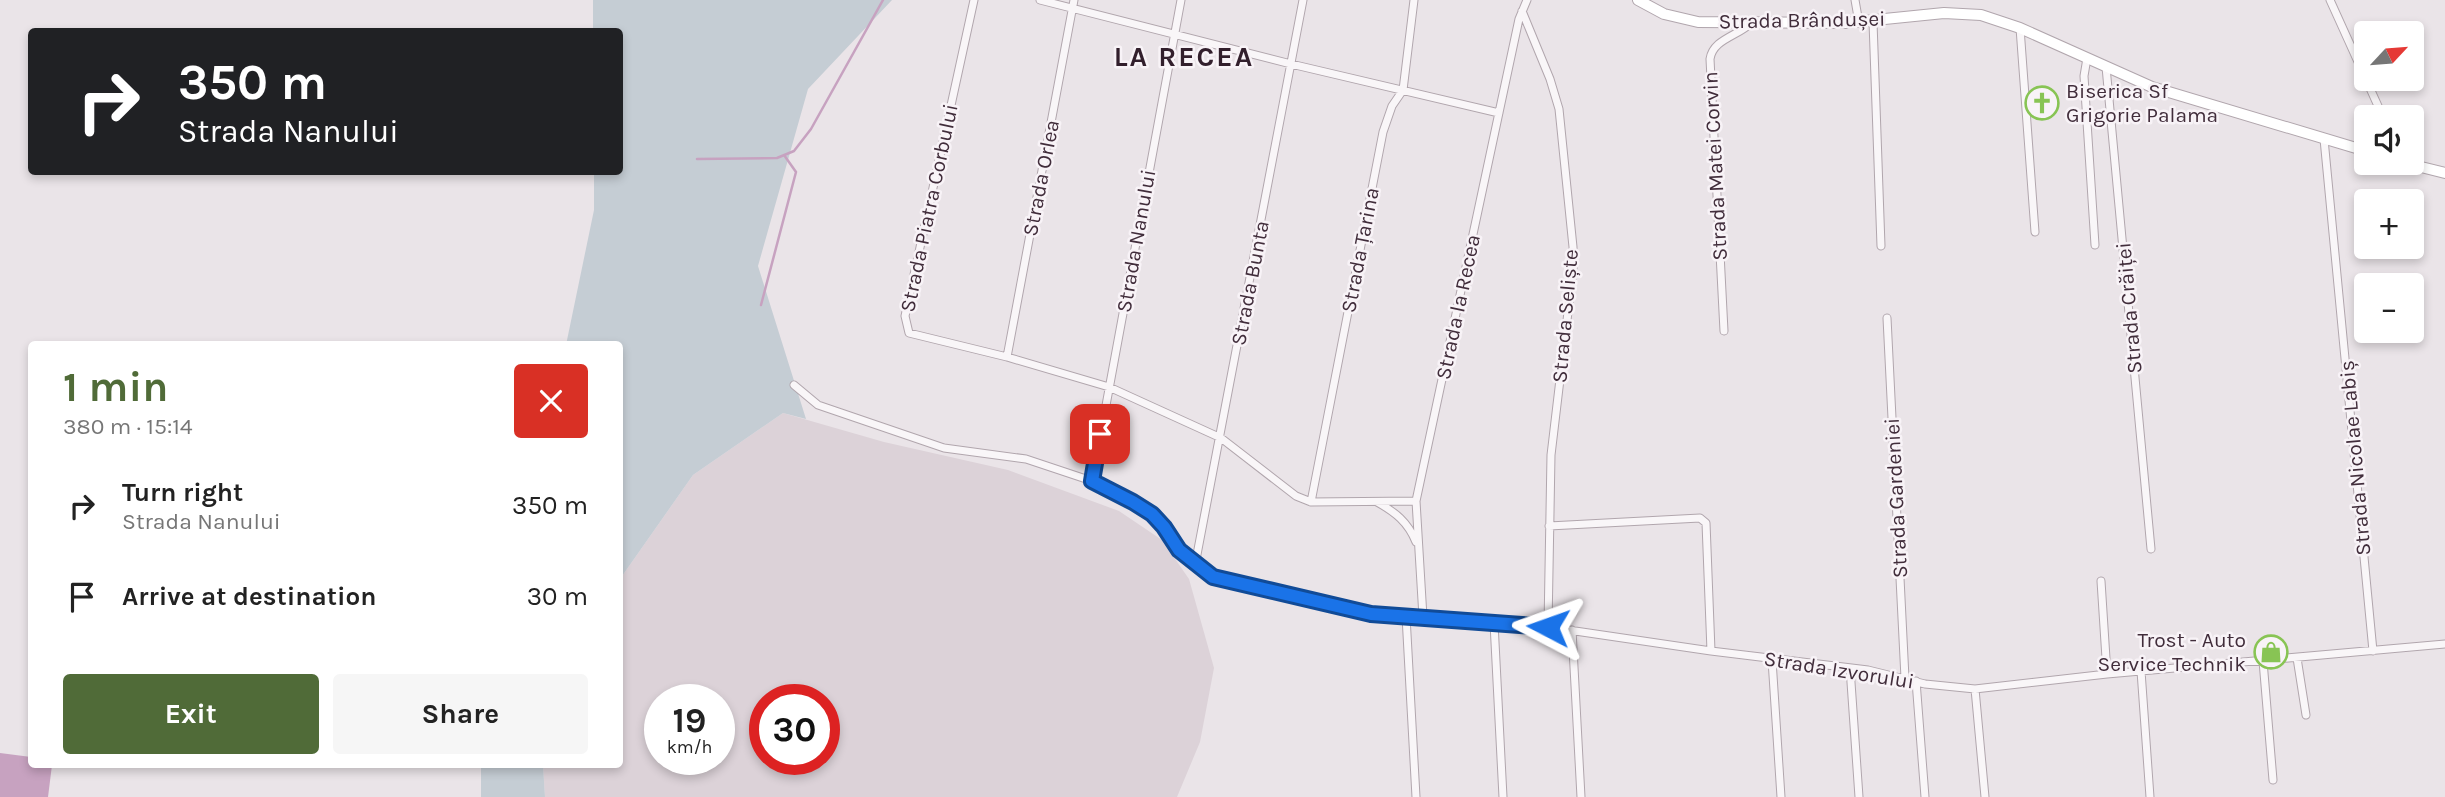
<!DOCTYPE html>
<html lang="en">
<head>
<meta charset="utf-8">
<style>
	:root { --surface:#fff; --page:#f6f6f6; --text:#222; --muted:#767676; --accent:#506b38 }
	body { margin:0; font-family:Karla,sans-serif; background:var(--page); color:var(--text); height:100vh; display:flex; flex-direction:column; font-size:26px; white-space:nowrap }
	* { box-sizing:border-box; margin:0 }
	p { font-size:23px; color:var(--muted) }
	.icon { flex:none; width:38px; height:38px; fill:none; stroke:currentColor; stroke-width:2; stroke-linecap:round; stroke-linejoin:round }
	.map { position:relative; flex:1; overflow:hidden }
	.panel { position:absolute; left:28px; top:341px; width:595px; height:427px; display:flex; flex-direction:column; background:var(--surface); border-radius:7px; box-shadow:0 4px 10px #0003 }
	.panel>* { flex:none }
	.guide { position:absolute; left:28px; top:28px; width:595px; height:147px; border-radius:7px; box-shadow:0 4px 10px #0003; background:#202124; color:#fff; overflow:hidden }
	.needle { width:46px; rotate:64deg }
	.buttons { position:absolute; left:2354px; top:21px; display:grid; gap:14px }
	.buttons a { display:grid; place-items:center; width:70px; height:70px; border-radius:7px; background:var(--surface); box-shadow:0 4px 10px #0003; font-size:35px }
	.speed { position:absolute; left:644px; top:684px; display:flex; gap:14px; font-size:35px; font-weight:700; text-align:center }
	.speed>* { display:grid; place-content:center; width:91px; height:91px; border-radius:50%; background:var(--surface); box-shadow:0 4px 10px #0003; line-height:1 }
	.speed small { font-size:18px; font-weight:400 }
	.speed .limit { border:10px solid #d22; background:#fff; color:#111 }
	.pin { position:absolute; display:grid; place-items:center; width:60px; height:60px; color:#fff; margin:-30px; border-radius:14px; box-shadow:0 4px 10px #0006 }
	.me { position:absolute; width:77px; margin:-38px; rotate:274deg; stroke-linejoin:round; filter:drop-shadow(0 0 5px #0008) }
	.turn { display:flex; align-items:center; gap:24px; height:147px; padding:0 35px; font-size:32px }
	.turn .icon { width:91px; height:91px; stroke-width:2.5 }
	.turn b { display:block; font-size:49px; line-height:60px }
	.round { display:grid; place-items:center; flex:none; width:74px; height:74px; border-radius:7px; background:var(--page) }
	.head { display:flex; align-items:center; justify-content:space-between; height:119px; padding:0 35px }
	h1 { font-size:42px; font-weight:700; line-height:52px; color:var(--accent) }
	.primary-button { display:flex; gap:14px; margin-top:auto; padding:14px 35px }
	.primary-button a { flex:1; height:80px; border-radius:7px; background:var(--accent); color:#fff; font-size:28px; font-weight:700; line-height:80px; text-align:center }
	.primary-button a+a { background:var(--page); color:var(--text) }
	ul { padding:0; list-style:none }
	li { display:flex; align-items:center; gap:21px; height:91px; padding:0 35px }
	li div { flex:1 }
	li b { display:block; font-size:26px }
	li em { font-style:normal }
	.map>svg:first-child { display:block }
</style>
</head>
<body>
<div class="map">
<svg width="2445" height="797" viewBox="0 0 2445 797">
	<rect width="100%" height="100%" fill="#eae4e8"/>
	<!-- built -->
	<path fill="#dcd2d8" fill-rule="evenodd" d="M783 413 884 442 1008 470 1119 511 1162 540 1189 579 1214 668 1200 742 1177 797H545L543 765H620V579L693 475ZM660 700H719V760H660ZM765 700H824V760H765Z"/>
	<!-- green -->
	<path fill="#c5cdd4" d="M593 0H892L808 89 758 266 806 419 783 413 693 475 620 579V345H566L594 210V172H620V32L593 31Z
		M481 765H543L545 797H481Z"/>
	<!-- water -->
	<path fill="#c7a2c0" d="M0 753 31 757 32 765H52L48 797H0Z"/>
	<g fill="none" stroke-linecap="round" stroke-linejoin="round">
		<!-- stream -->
		<path stroke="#c7a2c0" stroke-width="2.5" d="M697 159 777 158 794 151 811 129 883 0
			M761 305 796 172 784 155"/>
		<defs>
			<path id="street" d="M974 0 905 316 909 333 1007 357 1109 387 1221 438 1296 496 1311 502 1416 501
				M1040 0 1291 64 1499 113
				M1855 0 1859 23
				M2330 0 2383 117
				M1522 11 1550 79 1559 109 1573 247V270L1551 455 1548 627
				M1873 22 1881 246
				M2020 28 2035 232
				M2087 58 2084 76 2095 245
				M2106 67 2151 549
				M2324 139 2373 651
				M1887 318 1905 678
				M1724 331 1710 59C1713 39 1738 36 1751 23
				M1007 357 1074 0
				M794 385 818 405 944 448 1026 459 1092 481 1133 502 1152 514 1164 527 1179 550 1213 577 1371 614 1548 627 1711 651 1868 670 1925 684 1975 689 2107 674 2445 644
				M1092 481 1181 0
				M1311 502 1383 132 1392 106 1403 90 1414 0
				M1377 502C1395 512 1408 522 1416 542
				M1549 526 1700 518 1706 523 1711 651
				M1195 565 1303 0
				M2101 581 2107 674
				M1406 616 1416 797
				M1423 617 1416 501 1519 19 1527 0
				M1494 623 1503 797
				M1572 630 1581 797
				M2297 658 2306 715
				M1772 660 1781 797
				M2263 661 2273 780
				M1850 668 1859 797
				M2141 671 2150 797
				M1916 681 1925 797
				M1975 689 1985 797"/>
			<path id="secondary" d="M1638 0 1664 14 1698 22 1845 23 1944 13 1981 15 2020 28 2152 87 2366 151
				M2405 163 2445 173"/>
		</defs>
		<!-- street casing -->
		<use href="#street" stroke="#b1a6ad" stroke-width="9"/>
		<!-- secondary casing -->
		<use href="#secondary" stroke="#b1a6ad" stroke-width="12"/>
		<!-- street -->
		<use href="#street" stroke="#f9f6f8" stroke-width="7"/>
		<!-- secondary -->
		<use href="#secondary" stroke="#fff" stroke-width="10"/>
	</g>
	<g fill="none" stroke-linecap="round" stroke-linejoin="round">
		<defs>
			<path id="route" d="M1100 434 1092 481 1133 502 1152 514 1164 527 1179 550 1213 577 1371 614 1548 627"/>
		</defs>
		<!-- route casing -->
		<use href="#route" stroke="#114b97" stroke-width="18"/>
		<!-- route -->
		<use href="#route" stroke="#1a73e8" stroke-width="12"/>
	</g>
	<!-- icons -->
	<defs>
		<symbol id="church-ring" viewBox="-11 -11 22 22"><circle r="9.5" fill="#f8f3f7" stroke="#88c454" stroke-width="1.5"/><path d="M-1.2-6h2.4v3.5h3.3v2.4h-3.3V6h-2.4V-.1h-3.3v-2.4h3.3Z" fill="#88c454"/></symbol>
		<symbol id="shop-ring" viewBox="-11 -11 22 22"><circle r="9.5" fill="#f8f3f7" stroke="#88c454" stroke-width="1.5"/><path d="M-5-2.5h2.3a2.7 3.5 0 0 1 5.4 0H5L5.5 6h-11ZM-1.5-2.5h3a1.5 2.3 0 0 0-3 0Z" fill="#88c454"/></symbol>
	</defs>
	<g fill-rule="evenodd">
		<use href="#church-ring" x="2023" y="84" width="38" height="38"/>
		<use href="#shop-ring" x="2252" y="633" width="38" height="38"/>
	</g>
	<g text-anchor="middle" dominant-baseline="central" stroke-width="5" stroke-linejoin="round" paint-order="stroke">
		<!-- street labels -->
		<g font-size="21" fill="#412d3b" stroke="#f8f3f7">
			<text transform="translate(1802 20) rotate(-1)">Strada Brândușei</text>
			<text transform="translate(1715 166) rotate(-93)">Strada Matei Corvin</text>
			<text transform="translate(1041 178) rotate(-79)">Strada Orlea</text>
			<text transform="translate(929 208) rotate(-78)">Strada Piatra Corbului</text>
			<text transform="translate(1136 241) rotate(-80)">Strada Nanului</text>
			<text transform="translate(1360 250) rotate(-79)">Strada Țarina</text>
			<text transform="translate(1250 283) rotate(-79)">Strada Bunta</text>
			<text transform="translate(1458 307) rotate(-78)">Strada la Recea</text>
			<text transform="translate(2129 308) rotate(-95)">Strada Crăiței</text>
			<text transform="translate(1565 316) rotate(-85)">Strada Seliște</text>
			<text transform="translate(2355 458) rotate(-95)">Strada Nicolae Labiș</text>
			<text transform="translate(1896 498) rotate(-93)">Strada Gardeniei</text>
			<text transform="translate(1839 670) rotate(9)">Strada Izvorului</text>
		</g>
		<!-- poi labels -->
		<g font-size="21" fill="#412d3b" stroke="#f8f3f7" text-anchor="start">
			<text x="2066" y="91">Biserica Sf<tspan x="2066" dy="24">Grigorie Palama</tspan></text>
			<text x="2246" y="640" text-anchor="end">Trost - Auto<tspan x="2246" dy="24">Service Technik</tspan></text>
		</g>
		<!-- district labels -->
		<g font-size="28" font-weight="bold" letter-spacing="2" fill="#321f2c" stroke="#f8f3f7">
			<text x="1184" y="56">LA RECEA</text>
		</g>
	</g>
</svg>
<div class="buttons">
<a><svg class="needle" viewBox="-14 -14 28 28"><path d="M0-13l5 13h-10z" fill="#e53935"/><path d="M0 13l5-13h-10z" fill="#767676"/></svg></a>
<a><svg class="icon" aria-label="sound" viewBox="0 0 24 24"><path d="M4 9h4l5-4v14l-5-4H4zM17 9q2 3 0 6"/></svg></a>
<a>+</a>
<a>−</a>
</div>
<div class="speed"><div>19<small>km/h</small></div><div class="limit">30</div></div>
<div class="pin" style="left:1100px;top:434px;background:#d93025"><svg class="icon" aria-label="arrive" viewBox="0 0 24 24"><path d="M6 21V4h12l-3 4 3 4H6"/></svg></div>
<svg class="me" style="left:1548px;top:627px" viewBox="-20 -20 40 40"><path d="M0-17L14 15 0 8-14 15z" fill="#1a73e8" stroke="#fff" stroke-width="4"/></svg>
<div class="guide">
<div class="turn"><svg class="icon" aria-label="right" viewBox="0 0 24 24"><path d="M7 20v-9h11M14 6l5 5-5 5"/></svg><div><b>350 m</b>Strada Nanului</div></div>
</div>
<section class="panel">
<div class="head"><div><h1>1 min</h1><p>380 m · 15:14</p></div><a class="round" style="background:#d93025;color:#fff"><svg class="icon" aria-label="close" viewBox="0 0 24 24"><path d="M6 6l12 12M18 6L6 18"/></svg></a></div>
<ul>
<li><svg class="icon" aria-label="right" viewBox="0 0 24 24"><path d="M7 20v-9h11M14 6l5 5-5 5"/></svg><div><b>Turn right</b><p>Strada Nanului</p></div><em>350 m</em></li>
<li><svg class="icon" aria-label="arrive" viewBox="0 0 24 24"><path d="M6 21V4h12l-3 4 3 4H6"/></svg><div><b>Arrive at destination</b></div><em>30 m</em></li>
</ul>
<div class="primary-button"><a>Exit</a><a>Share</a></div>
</section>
</div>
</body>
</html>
